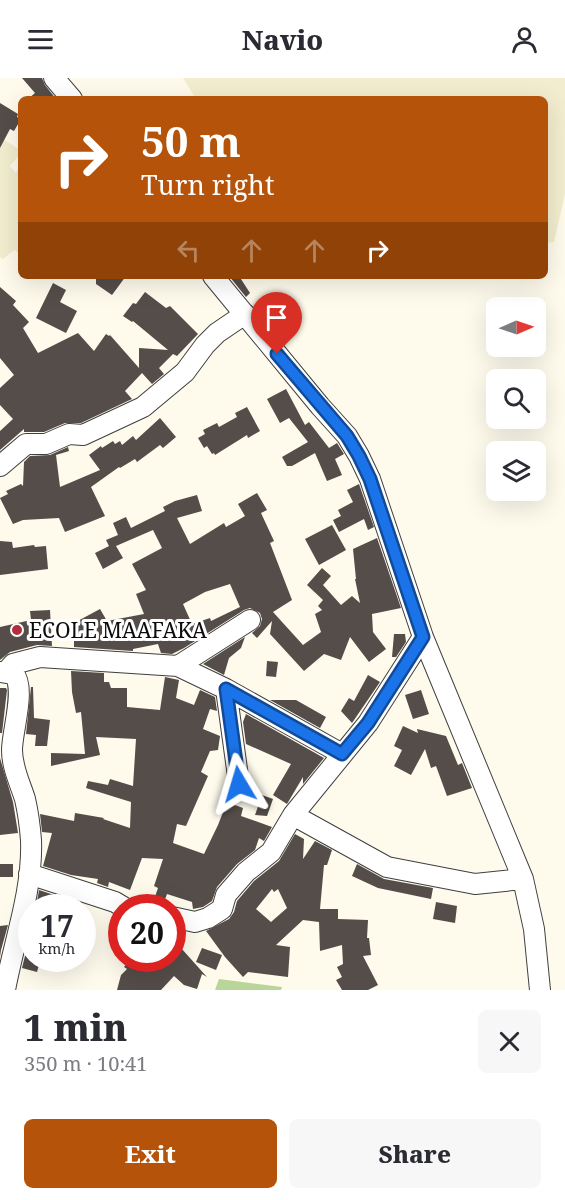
<!DOCTYPE html>
<html lang="en">
<head>
<meta charset="utf-8">
<style>
	:root { --surface:#fff; --page:#f7f7f7; --text:#2b2b33; --muted:#7c7c81; --accent:#b45309 }
	body { margin:0; font-family:"Noto Serif",serif; background:var(--page); color:var(--text); height:100vh; display:flex; flex-direction:column; font-size:22px; white-space:nowrap }
	* { box-sizing:border-box; margin:0 }
	p { font-size:20px; color:var(--muted) }
	.icon { flex:none; width:33px; height:33px; fill:none; stroke:currentColor; stroke-width:2; stroke-linecap:round; stroke-linejoin:round }
	.map { position:relative; height:912px; overflow:hidden }
	.sheet { display:flex; flex-direction:column; background:var(--surface); flex:1 }
	.sheet>* { flex:none }
	.top-card { position:absolute; left:18px; top:18px; width:530px; height:183px; border-radius:9px; box-shadow:0 6px 24px #0002; background:#b45309; color:#fff; overflow:hidden }
	.needle { width:39px; rotate:88deg }
	.tools { position:absolute; left:486px; top:219px; display:grid; gap:12px }
	.tools a { display:grid; place-items:center; width:60px; height:60px; border-radius:9px; background:var(--surface); box-shadow:0 6px 24px #0002; font-size:30px }
	.speed { position:absolute; left:18px; top:816px; display:flex; gap:12px; font-size:30px; font-weight:700; text-align:center }
	.speed>* { display:grid; place-content:center; width:78px; height:78px; border-radius:50%; background:var(--surface); box-shadow:0 6px 24px #0002; line-height:1 }
	.speed small { font-size:15px; font-weight:400 }
	.speed .limit { border:9px solid #d22; background:#fff; color:#111 }
	.pin { position:absolute; display:grid; place-items:center; width:51px; height:51px; color:#fff; margin:-62px -26px; border-radius:50% 50% 50% 0; rotate:-45deg; box-shadow:0 0 6px #0007 }
	.pin .icon { rotate:45deg }
	.me { position:absolute; width:66px; margin:-33px; rotate:353deg; stroke-linejoin:round; filter:drop-shadow(0 0 4px #0008) }
	.turn { display:flex; align-items:center; gap:21px; height:126px; padding:0 24px; font-size:27px }
	.turn .icon { width:78px; height:78px; stroke-width:2.5 }
	.turn b { display:block; font-size:42px; line-height:51px }
	.lanes { display:flex; align-items:center; height:57px; padding:0 24px; background:#0003; justify-content:center; gap:30px; direction:ltr }
	.lanes .off { opacity:.35 }
	.round { display:grid; place-items:center; flex:none; width:63px; height:63px; border-radius:9px; background:var(--page) }
	.summary { display:flex; align-items:center; justify-content:space-between; height:102px; padding:0 24px }
	h1 { font-size:36px; font-weight:800; line-height:45px }
	.action { display:flex; gap:12px; margin-top:auto; padding:12px 24px }
	.action a { flex:1; height:69px; border-radius:9px; background:var(--accent); color:#fff; font-size:24px; font-weight:800; line-height:69px; text-align:center }
	.action a+a { background:var(--page); color:var(--text) }
	header { display:flex; justify-content:space-between; align-items:center; height:78px; padding:0 24px; background:var(--surface); font-size:27px; font-weight:800 }
	.map>svg:first-child { display:block }
</style>
</head>
<body>
<header><svg class="icon" aria-label="menu" viewBox="0 0 24 24"><path d="M4 6h16M4 12h16M4 18h16"/></svg>Navio<svg class="icon" aria-label="person" viewBox="0 0 24 24"><circle cx="12" cy="8" r="4"/><path d="M4 21q1-7 8-7t8 7"/></svg></header>
<div class="map">
<svg width="565" height="912" viewBox="0 0 565 912">
	<rect width="100%" height="100%" fill="#fefaec"/>
	<!-- farmland -->
	<path fill="#f2edce" d="M183 0H565V116L554 164 545 165 544 21H196Z
		M0 59 20 72V76L10 88 16 95 21 85V176L14 172 3 181 0 179Z"/>
	<!-- forest -->
	<path fill="#b8d698" d="M219 901 282 909 281 912H215Z"/>
	<!-- building -->
	<path fill="#544d49" fill-rule="evenodd" d="M22 0H42L45 7 56 21H28L35 15Z
		M0 25 18 36 17 39 21 41 14 53 10 51 0 70Z
		M96 198H126L112 217 96 206Z
		M229 198H239L250 215 246 219Z
		M53 205 66 212 60 224 77 233 66 255 36 240Z
		M0 209 16 223 13 227 29 244 23 250 38 275 78 255 94 273 106 256 109 258 110 257 139 290V270L168 272 133 243 132 244 123 238 133 225 136 226 145 214 166 230 170 228 198 256 177 278 173 276 159 290 164 296 152 306 142 295 125 313 132 321 81 345H65L44 354H24V351L0 372V353L13 341 0 327V310L14 297 0 280Z
		M286 311 305 347 309 344 329 370 337 365 344 376 335 381 342 397 327 403 315 375 292 388H287L282 379 308 364 289 340 280 345 267 321Z
		M247 329 260 353 248 360 247 357 215 377 214 375 212 376 207 368 204 370 198 360 205 356 203 352 217 345 219 349 237 339 235 335Z
		M160 340 176 359 163 370 160 367 137 384 135 381 120 390 119 389 91 409 105 438 65 454 59 440 23 442 13 446 0 420 8 416 6 413 21 406 23 408 24 384 30 378 50 377 68 369 69 373 56 377 60 409 100 392 89 377 101 368 102 370 113 363 115 366 120 363 122 367 133 358 136 362Z
		M359 406 374 449 368 452 364 441 339 454 333 442 341 438 338 432 353 424 347 412Z
		M257 415 267 432 261 435 274 463 270 465 292 522 273 534 303 567 321 554 315 536 322 532 318 528 323 522 307 507 322 490 331 498 323 507 341 527 352 518 360 525 355 501H356L353 471 377 460 401 530 372 536 373 554 386 571 369 584 350 559 341 582 324 576 304 593 270 556 272 543 257 560 252 555 260 548 262 541 260 535 250 530 244 532 184 570 172 576 161 575 158 566 133 571V573L74 569V545L100 531 107 543 144 536 136 516 146 512 132 486 162 470 153 452 116 468 123 480 103 491 95 475 109 468 106 462 118 457 113 445 126 439 131 450 165 433 163 429 175 423 197 417 202 433 177 440 190 466 224 445 226 449 245 438 238 426ZM230 506 240 529 211 543 210 540 192 546 183 526 205 514Z
		M332 447 346 472 319 487 305 461Z
		M0 463 12 464 13 470 34 467 35 469 46 468 48 491 0 497Z
		M50 532 52 568 37 567 10 574 0 582V549L31 542 30 533Z
		M394 556H405L406 564 396 579H392Z
		M245 559 241 570 229 580 224 597 203 586Z
		M267 583 278 584 276 599 266 598Z
		M71 593 104 595V604H109L111 610H127V629L160 632 165 599 179 602 176 620 194 627 200 612 215 619 217 633 210 631 203 651 220 658 218 672 210 673 201 694 208 698 186 748 177 746 173 765 204 776 218 747 227 724 243 730 241 738 272 749 264 763 259 760 255 772 237 786 217 809 212 823 203 829 193 831 192 824 167 816 162 830H151L158 810 154 808 163 781 142 780 130 812 109 804 108 809 97 805 98 801 71 797 43 788 52 755 42 754 40 736 74 743 75 735 104 740 103 741 130 750 131 724 86 710 88 703 108 707 110 701 133 708 136 661 96 659 100 677 51 688V675L85 676 81 634 76 635 72 614Z
		M368 597 380 604 352 645 341 633 349 620 354 623Z
		M31 609H33L34 640 50 642 47 668H35L36 657 26 656Z
		M0 610H6L7 612 2 655H0Z
		M421 612 429 636 413 641 405 617Z
		M270 622H296L326 639 320 650Z
		M246 636 324 680 303 706V699L287 726 273 717 291 686 246 666 243 644Z
		M403 648 418 655 417 651 446 658 458 687 462 685 472 710 447 718 436 688 431 690 425 671 411 697 394 688 402 672 394 668Z
		M0 680 13 724 18 755 0 757Z
		M262 717 273 721 267 738 255 737Z
		M295 756 304 761 303 781 315 763 332 772 327 787H324L320 831H338V841L368 842 367 860H369L371 877 363 878 378 907 368 912H342L336 902 342 899 337 889 343 886 342 867 320 873 319 844 303 842 276 867 290 869 288 899 248 894 243 899 225 879 206 853 229 841 234 834 237 823 254 803 279 783ZM272 811 274 814 278 811 287 830 271 844 256 831Z
		M0 786H13V799H0Z
		M357 786 384 801 433 810 431 821 378 810 352 798Z
		M39 812 78 825 77 830H36Z
		M436 824 457 828 455 845 433 841Z
		M8 847 1 872 0 879V848Z
		M32 850V880H41L37 894 22 890Z
		M181 870 207 899 202 896 197 911 184 907 174 898 161 912H117L121 897 127 891 124 889 131 880H172V877Z
		M202 870 222 877 216 892 196 884Z"/>
	<g fill="none" stroke-linecap="round" stroke-linejoin="round">
		<defs>
			<path id="minor" d="M54 0 72 21
				M213 198 320 328 347 358 359 378 370 401 423 559 523 801 534 851 540 912
				M0 388 26 366H46L69 356 83 357 143 329 185 294 205 267 217 255 245 236
				M423 559 368 645 293 737 387 789 475 806 523 801
				M178 588 250 542
				M0 594 14 596C26 611 12 653 12 672 12 690 20 705 25 721 28 734 30 749 31 762 33 813 14 863 5 912
				M6 594 13 586 40 579 178 588 226 611 342 676
				M226 611 239 706
				M29 796 115 824 125 830
				M172 839 195 844 208 840 222 831 226 817 246 794 271 774 293 737"/>
		</defs>
		<!-- minor casing -->
		<use href="#minor" stroke="#3f3f3f" stroke-width="22"/>
		<!-- minor -->
		<use href="#minor" stroke="#fff" stroke-width="20"/>
	</g>
	<g fill="none" stroke-linecap="round" stroke-linejoin="round">
		<defs>
			<path id="route" d="M239 706 226 611 342 676 368 645 423 559 370 401 359 378 347 358 277 276"/>
		</defs>
		<!-- route casing -->
		<use href="#route" stroke="#114b97" stroke-width="15"/>
		<!-- route -->
		<use href="#route" stroke="#1a73e8" stroke-width="10"/>
	</g>
	<!-- markers -->
	<circle fill="#b42c3a" stroke="#fff" stroke-width="2" cx="17" cy="552" r="6"/>
	<g text-anchor="middle" dominant-baseline="central" stroke-width="6" stroke-linejoin="round" paint-order="stroke">
		<!-- poi labels -->
		<g font-size="21" fill="#0c0c0c" stroke="#fff" text-anchor="start">
			<text x="29" y="552">ECOLE MAAFAKA</text>
		</g>
	</g>
</svg>
<div class="tools">
<a><svg class="needle" viewBox="-14 -14 28 28"><path d="M0-13l5 13h-10z" fill="#e53935"/><path d="M0 13l5-13h-10z" fill="#7c7c81"/></svg></a>
<a><svg class="icon" aria-label="search" viewBox="0 0 24 24"><circle cx="10" cy="10" r="6"/><path d="M15 15l6 6"/></svg></a>
<a><svg class="icon" aria-label="layers" viewBox="0 0 24 24"><path d="M12 4l9 5-9 5-9-5zM3 14l9 5 9-5"/></svg></a>
</div>
<div class="speed"><div>17<small>km/h</small></div><div class="limit">20</div></div>
<div class="pin" style="left:277px;top:276px;background:#d93025"><svg class="icon" aria-label="arrive" viewBox="0 0 24 24"><path d="M6 21V4h12l-3 4 3 4H6"/></svg></div>
<svg class="me" style="left:239px;top:706px" viewBox="-20 -20 40 40"><path d="M0-17L14 15 0 8-14 15z" fill="#1a73e8" stroke="#fff" stroke-width="4"/></svg>
<div class="top-card">
<div class="turn"><svg class="icon" aria-label="right" viewBox="0 0 24 24"><path d="M7 20v-9h11M14 6l5 5-5 5"/></svg><div><b>50 m</b>Turn right</div></div>
<div class="lanes"><svg class="icon off" aria-label="left" viewBox="0 0 24 24"><path d="M17 20v-9H6M10 6l-5 5 5 5"/></svg><svg class="icon off" aria-label="ahead" viewBox="0 0 24 24"><path d="M12 20V5M6 11l6-6 6 6"/></svg><svg class="icon off" aria-label="ahead" viewBox="0 0 24 24"><path d="M12 20V5M6 11l6-6 6 6"/></svg><svg class="icon" aria-label="right" viewBox="0 0 24 24"><path d="M7 20v-9h11M14 6l5 5-5 5"/></svg></div>
</div>
</div>
<section class="sheet">
<div class="summary"><div><h1>1 min</h1><p>350 m · 10:41</p></div><a class="round"><svg class="icon" aria-label="close" viewBox="0 0 24 24"><path d="M6 6l12 12M18 6L6 18"/></svg></a></div>
<div class="action"><a>Exit</a><a>Share</a></div>
</section>
</body>
</html>
